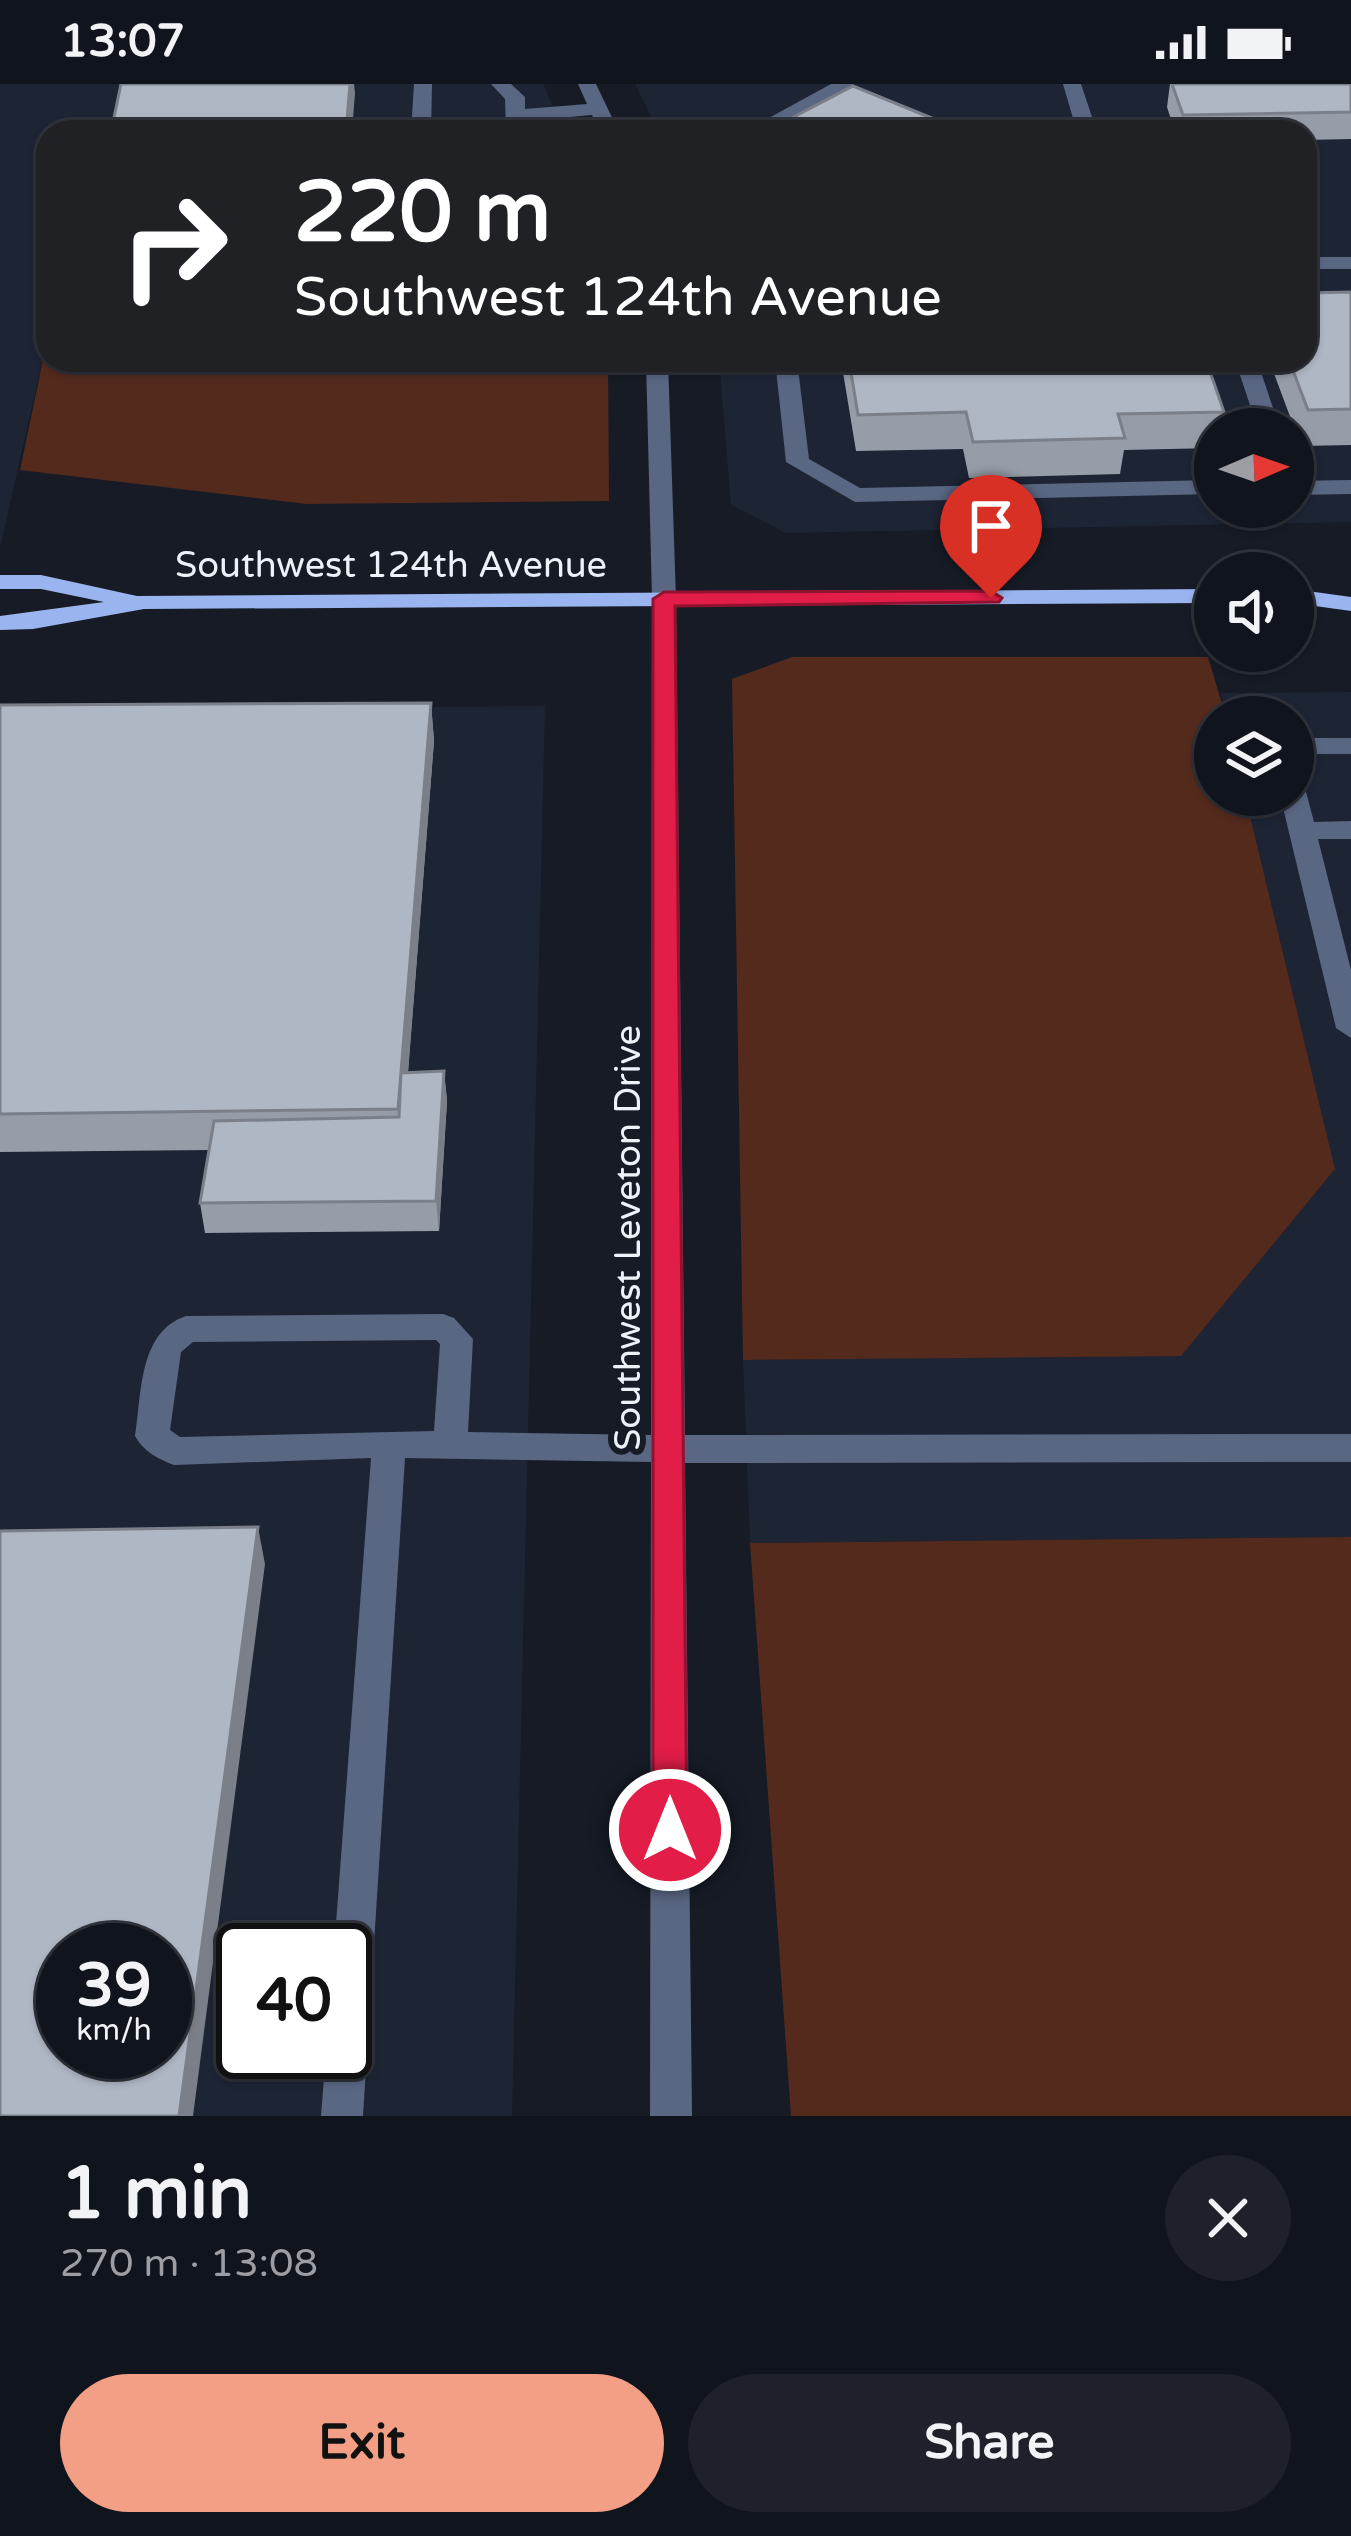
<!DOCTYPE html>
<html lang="en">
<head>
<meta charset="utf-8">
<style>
	:root { --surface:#10141c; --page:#1e2129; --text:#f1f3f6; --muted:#9c9ea3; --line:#30333b; --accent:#f39f86 }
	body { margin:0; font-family:"Varela Round",sans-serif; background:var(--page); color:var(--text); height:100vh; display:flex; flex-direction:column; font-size:45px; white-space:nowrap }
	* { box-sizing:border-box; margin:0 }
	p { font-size:39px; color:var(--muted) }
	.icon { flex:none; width:66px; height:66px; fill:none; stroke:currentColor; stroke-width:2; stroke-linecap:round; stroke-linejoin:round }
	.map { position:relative; height:2032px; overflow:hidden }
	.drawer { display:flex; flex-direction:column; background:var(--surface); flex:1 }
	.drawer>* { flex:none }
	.banner { position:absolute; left:36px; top:36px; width:1281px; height:252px; border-radius:36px; box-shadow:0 3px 9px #0004,0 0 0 3px var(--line); background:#202124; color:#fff; overflow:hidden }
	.needle { width:78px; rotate:88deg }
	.tools { position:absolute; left:1194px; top:324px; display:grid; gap:24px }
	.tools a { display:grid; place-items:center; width:120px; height:120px; border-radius:50%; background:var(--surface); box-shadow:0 3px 9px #0004,0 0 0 3px var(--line); font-size:60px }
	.speed { position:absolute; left:36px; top:1839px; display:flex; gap:24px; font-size:60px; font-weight:700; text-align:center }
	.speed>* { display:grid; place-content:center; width:156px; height:156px; border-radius:50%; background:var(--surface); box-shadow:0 3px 9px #0004,0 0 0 3px var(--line); line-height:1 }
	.speed small { font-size:30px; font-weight:400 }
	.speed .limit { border:6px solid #111; border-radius:18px; background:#fff; color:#111 }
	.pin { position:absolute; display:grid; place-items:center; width:102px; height:102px; color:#fff; margin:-123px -51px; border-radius:50% 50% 50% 0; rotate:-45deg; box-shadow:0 0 12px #0007 }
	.pin .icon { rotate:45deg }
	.me { position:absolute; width:132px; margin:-66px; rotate:0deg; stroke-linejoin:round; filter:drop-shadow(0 0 9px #0008) }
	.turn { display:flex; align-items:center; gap:42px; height:252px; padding:0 60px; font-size:54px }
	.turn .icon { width:156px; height:156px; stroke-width:2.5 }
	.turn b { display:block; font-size:84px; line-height:102px }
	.round { display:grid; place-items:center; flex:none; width:126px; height:126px; border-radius:63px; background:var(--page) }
	.head { display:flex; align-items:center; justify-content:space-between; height:204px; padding:0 60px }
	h1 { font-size:72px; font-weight:700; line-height:90px }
	.action { display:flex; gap:24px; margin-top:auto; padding:24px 60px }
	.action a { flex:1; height:138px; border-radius:72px; background:var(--accent); color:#111; font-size:48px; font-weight:700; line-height:138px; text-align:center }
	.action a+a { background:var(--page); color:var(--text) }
	.status { display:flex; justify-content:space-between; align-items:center; height:84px; padding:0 60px; background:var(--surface); direction:ltr }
	.status svg { height:33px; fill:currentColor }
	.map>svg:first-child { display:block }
</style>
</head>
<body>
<div class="status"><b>13:07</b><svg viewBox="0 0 49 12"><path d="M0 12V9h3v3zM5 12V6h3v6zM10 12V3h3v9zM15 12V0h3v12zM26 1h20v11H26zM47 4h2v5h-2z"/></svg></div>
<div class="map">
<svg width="1351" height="2032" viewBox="0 0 1351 2032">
	<rect width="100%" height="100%" fill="#161b25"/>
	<!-- built -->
	<path fill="#1d2434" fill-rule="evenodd" d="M0 0H543L564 48H48V252L0 464Z
		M635 0H1351V438L786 449 731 421 719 276H1305V48H659ZM1215 345H1293V423H1215Z
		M1351 608V1453L750 1459 743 1276 1181 1271 1335 1085 1245 711H1293V633H1227L1221 609Z
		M545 622 512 2032H0V626ZM63 1866H165V1968H63ZM243 1866H345V1968H243Z"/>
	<!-- green -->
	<path fill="#542a1d" d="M48 252V276H608L609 417 307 420 20 386Z
		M792 573H1208L1226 633H1215V711H1245L1335 1085 1181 1272 743 1276 732 595Z
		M1351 1453V2032H791L750 1459Z"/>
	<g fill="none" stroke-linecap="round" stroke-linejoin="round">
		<!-- minor -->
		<path fill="#5a6783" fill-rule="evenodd" d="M414 0H432L431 48H411Z
			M491 0H511L525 13V25L587 20 578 0H596L619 48H599L592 31 525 37 526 48H506L505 15Z
			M831 0H854L768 48H743Z
			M1063 0H1081L1097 48H1077Z
			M1305 173H1351V185H1305Z
			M646 276H668L676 515 685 1351 1351 1350V1378L685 1379 692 2032H650L651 1378 405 1374 363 2032H321L326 1968H345V1866H334L371 1374 174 1381C158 1375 143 1367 135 1352 142 1310 138 1248 186 1232L443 1230 454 1234 473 1255 468 1348 651 1351 652 515ZM436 1256 440 1260 434 1347 180 1353 170 1346 181 1268 193 1258Z
			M775 276H797L809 375 860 404 1213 396 1215 410 855 418 786 378Z
			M1235 276H1257L1280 345H1258Z
			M1351 396V410L1293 411V397Z
			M1293 654H1351V670H1293Z
			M1293 699 1306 708 1314 738 1351 737V755H1318L1351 886V954L1336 944 1280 711H1293Z"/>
		<!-- major -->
		<path fill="#9ab4ef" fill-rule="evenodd" d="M0 491H41L137 512 1215 505V519L144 525 33 545 0 546V532L104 518 41 505H0Z
			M1293 505 1351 513V527L1293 519Z"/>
	</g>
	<!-- wall -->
	<path fill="#969da9" d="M1170 0H1351V55L1305 56V48H1175L1167 23Z
		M1351 208V361L1301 362 1269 276H1305Z
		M841 276H1206L1224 328 1221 345H1215V364L1124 366 1120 390 969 394 963 365 856 367Z
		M431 619 434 657 408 989 444 987 447 1017 439 1147 205 1149 200 1119 209 1066 0 1068V621Z"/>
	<!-- shaded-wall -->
	<path fill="#7a7f89" d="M350 0H354L355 9 352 48H346Z
		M431 619 434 657 402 1063 398 1025Z
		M444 987 447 1017 439 1147 436 1117Z
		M258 1443 265 1480 193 2032H179Z"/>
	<!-- building -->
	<path fill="#afb6c4" stroke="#7a7f89" stroke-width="3" fill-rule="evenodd" d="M121 0H350L346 48H111Z
		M1172 0H1351V28L1183 31Z
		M853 2 966 48H765Z
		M1351 208V325L1308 326 1289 276H1305V209Z
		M849 276H1206L1224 328 1118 330 1125 354 973 358 966 328 858 331Z
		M431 619 398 1025 0 1030V621Z
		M444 987 436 1117 200 1119 214 1037 399 1033 401 989Z
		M258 1443 179 2032H0V1447ZM63 1866H165V1968H63Z"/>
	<!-- route -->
	<path fill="#e11d48" stroke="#92132f" stroke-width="3" d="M991 507 1002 514 999 518 675 522 687 1746 682 1757 670 1762 658 1757 653 1746V515L664 508Z"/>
	<g text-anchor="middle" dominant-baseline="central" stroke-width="12" stroke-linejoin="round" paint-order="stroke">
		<!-- street labels -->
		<g font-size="36" fill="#edf1f8" stroke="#161b25">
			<text x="391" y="481">Southwest 124th Avenue</text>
			<text transform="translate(628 1154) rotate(-90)">Southwest Leveton Drive</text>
		</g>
	</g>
</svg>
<div class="tools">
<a><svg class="needle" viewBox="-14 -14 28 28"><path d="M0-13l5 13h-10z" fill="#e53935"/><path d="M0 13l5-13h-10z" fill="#9c9ea3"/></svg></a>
<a><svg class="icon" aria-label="sound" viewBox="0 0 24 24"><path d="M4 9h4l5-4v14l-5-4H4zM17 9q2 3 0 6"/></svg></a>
<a><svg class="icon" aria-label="layers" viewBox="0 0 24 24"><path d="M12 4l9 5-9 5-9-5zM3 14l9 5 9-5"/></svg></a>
</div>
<div class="speed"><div>39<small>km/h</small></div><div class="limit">40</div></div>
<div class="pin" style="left:991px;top:514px;background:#d93025"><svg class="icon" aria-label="arrive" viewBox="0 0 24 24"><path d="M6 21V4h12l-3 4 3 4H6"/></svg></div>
<svg class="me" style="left:670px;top:1746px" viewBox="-20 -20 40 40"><circle r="17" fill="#e11d48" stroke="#fff" stroke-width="3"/><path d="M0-11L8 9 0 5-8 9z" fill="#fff"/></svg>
<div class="banner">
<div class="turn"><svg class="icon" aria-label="right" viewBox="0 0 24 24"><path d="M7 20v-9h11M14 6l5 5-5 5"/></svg><div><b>220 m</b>Southwest 124th Avenue</div></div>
</div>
</div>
<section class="drawer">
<div class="head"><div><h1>1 min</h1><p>270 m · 13:08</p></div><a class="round"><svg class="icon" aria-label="close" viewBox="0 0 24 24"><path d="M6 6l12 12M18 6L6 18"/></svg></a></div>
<div class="action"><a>Exit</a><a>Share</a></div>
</section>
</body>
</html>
